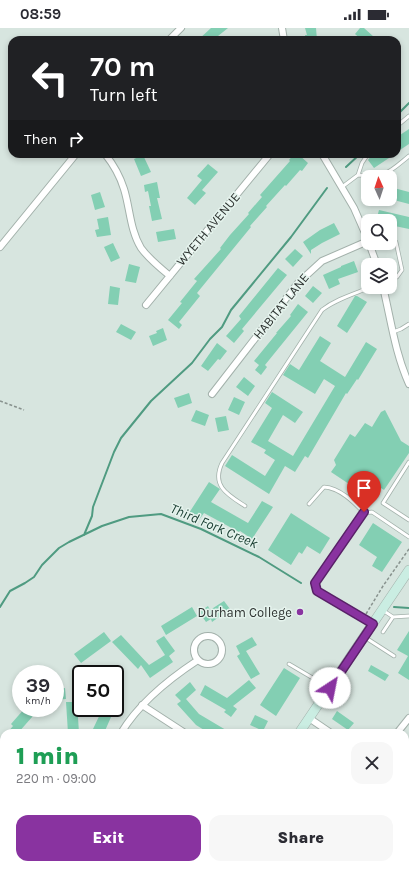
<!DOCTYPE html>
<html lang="en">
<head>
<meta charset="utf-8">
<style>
	:root { --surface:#fff; --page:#f7f7f7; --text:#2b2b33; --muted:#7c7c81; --accent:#8933a0 }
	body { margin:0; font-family:Karla,sans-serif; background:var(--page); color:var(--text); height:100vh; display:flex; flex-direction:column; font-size:15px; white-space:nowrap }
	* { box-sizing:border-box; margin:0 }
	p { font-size:13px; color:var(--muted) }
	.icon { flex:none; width:22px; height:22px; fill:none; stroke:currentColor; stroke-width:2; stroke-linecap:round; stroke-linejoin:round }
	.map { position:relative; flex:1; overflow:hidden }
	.panel { position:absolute; left:0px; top:701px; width:409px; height:140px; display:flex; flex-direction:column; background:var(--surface); border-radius:12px 12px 0 0; box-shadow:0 2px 6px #0003 }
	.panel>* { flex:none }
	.guide { position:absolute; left:8px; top:8px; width:393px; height:122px; border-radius:12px; box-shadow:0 2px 6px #0003; background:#202124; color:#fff; overflow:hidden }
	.needle { width:26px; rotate:357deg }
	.controls { position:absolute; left:361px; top:142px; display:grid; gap:8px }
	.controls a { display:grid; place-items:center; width:36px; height:36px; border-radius:8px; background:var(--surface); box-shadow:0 2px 6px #0003; font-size:20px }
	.speed { position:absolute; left:12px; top:637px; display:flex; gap:8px; font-size:20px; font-weight:700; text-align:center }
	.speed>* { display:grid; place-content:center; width:52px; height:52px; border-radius:50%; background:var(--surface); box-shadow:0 2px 6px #0003; line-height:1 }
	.speed small { font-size:10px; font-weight:400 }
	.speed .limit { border:2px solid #111; border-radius:6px; background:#fff; color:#111 }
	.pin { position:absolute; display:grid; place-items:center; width:34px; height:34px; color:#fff; margin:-41px -17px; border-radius:50% 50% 50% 0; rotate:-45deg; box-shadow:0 0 4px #0007 }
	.pin .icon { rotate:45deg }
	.me { position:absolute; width:44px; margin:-22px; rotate:34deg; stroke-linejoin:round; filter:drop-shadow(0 0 3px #0008) }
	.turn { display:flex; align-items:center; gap:14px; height:84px; padding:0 16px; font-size:18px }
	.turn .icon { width:52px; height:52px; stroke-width:2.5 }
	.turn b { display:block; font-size:28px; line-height:34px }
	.then { display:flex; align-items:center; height:38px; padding:0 16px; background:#0003; gap:8px; font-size:15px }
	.round { display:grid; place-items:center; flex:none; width:42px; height:42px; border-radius:12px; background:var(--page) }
	.head { display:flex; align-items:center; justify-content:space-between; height:68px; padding:0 16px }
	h1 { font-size:24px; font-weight:800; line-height:30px; color:#1e9e55 }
	.cta { display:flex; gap:8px; margin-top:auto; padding:8px 16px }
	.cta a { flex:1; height:46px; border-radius:12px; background:var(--accent); color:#fff; font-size:16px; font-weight:800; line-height:46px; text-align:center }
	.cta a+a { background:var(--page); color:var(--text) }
	.status { display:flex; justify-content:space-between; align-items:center; height:28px; padding:0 20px; background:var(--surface); direction:ltr }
	.status svg { height:11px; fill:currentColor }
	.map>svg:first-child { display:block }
</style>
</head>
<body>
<div class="status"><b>08:59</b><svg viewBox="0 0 49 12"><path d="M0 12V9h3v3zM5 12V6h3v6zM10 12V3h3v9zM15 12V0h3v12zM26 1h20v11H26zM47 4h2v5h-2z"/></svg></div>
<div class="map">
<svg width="409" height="841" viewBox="0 0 409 841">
	<rect width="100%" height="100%" fill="#d7e5df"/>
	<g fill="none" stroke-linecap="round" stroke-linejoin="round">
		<!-- stream -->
		<path stroke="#4f9b81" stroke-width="2" d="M397 87 409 75
			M346 139 360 126
			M84 507 92 488 93 479 114 424 121 410 151 373 192 335 210 311 222 299 231 282 291 209 327 160
			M0 579 10 563 25 555 34 549 42 537 59 520 69 514 102 498 129 489 161 486 201 501 259 529 301 555
			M394 579 409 580"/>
	</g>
	<!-- building -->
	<path fill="#83cfb3" d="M211 0H228L213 12H198Z
		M305 0H316L317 12H306L305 7H307Z
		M360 0H364L374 9 371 12H362L355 6Z
		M409 101V116L397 124V109Z
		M294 126H298L308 135 302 143 300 142 286 158 285 157 266 178 267 179 250 198 251 199 197 265 200 268 179 294 182 297 179 301 168 292 182 275 180 274 197 253 194 251 221 221 220 220 230 207 249 186 248 185 262 169 260 167 290 133 289 132Z
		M373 126H395L374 140 368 132Z
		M143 127 151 144 141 148 134 131Z
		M208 136 218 144 202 162 206 165 195 177 187 170 202 152 197 148Z
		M157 154 160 170H157L162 191 152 193 149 178H151L148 163 145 164 144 157Z
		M390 159 409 164V176L390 171Z
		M100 164 105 179 95 182 91 167Z
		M379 182 409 189V201L390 197V193H376Z
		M108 189 111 207 97 209 95 202 99 201 97 191Z
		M334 195 340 206 322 215 311 222V226L303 214 320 202Z
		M174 201 176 211 158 214 156 204Z
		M113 215 120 230 111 234 104 219Z
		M295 221 303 228 293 239 285 231Z
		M354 233 358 244 338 251 340 256 329 261 323 247 341 239V238Z
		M129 236 140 239 136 255 125 253Z
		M278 240 287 247 242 301 244 303 234 315 226 308 241 291 239 288Z
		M110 258 120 260 118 277 108 276Z
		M313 258 322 265 313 275 305 268Z
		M355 268H357L367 274 347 305 337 298Z
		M298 276 308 284 265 337 267 339 261 347 255 342 259 337 254 333 277 305H276L291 288 290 287Z
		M121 296 136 304 131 312 116 304Z
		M163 300 167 312 153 318 149 308 157 305 156 303Z
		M320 308 331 315 320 333 345 349 366 314 377 321 358 352 357 351 347 366 346 365 308 430 305 428 295 444 285 438 269 466 225 438 232 427 265 448 275 432 264 425 266 422 251 414 272 380 265 375 272 364 303 384 295 395 283 387 268 413 293 428 335 358 324 351 315 366 283 347 290 336 299 342Z
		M217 315 227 323 220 332 218 331 208 343 201 338Z
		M244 349 255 358 248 368 236 359Z
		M189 365 192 375 178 380 174 370Z
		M234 369 245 374 239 387 228 382Z
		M196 382 209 387 205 398 191 393Z
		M385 382 401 413 409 418V425L384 462 372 454 352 458 331 444 336 437 334 432 350 406 355 409 365 395 372 399 381 384Z
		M226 388 229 402 218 404 215 390Z
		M209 454 220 461 211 474 248 495 262 473 273 479 252 511 240 503 239 504 204 485 199 492 189 485Z
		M291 485 330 510 320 526 307 518 302 526 299 524 291 537 268 522Z
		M373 495 402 514 382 544 372 538 377 529 359 517Z
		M224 573 230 581 212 594 211 591 206 594 199 584 208 578 210 582Z
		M192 579 197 588 166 607 161 598Z
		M409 603V652L398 645 408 628 397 622Z
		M104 604 111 613 81 635 74 626Z
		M121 607 149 637 165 627 156 613 164 608 175 623 169 628 173 634 150 650 141 637 138 641 112 614Z
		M252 609 257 617 246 623 260 646 251 651 237 628 240 626 236 618Z
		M371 637 389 647 385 653 368 643Z
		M284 640 300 650 276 688 260 677Z
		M249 652 256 660 233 678 237 681 231 689 224 684 226 682 200 667 205 657 227 670Z
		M190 654 196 662 186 671 199 686 231 705H209L196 697 177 676 181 673 175 667Z
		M65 660 66 671 55 672V661Z
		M66 674H77L79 705H68Z
		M25 680H40L18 705H7L13 698 11 696Z
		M103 680H115L104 705H101L93 701Z
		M337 683 354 695 348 702 332 691Z
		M255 687 268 693 263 703 250 697Z"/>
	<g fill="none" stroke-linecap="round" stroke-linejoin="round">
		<defs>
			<path id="service" d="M397 98 409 88
				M358 147C387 149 387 146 409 128
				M342 159 358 147 362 135 368 126
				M390 252 397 249 402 242 396 214
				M393 304 401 301 409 296
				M409 434 383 475 409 492
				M309 476 324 459C340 460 354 474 364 485
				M245 478C228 467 211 458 222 435L322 282C336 271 354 266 371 259
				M384 583 393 589 409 588
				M372 595 317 563 315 555 364 485 372 484 409 509
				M383 604 393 589
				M366 610 394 628
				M289 636 328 659"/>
			<path id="minor" d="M282 0 284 12
				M169 12 181 0
				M105 126C113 136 120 148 124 161 130 180 130 202 141 220 149 231 159 239 170 248
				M322 126 354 180 368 212
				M369 215 377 237
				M0 219 76 126
				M383 259C391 292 395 325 409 356
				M146 277 270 126
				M212 366 298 255 322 233 368 213
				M194 622a14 14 0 1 1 28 0a14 14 0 1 1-28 0Z
				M142 677 185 705
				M309 690 331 705
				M121 705C139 675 169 651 198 632
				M397 705 409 690
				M405 755 409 757
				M0 762 4 744
				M76 841 78 837"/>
			<path id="tertiary" d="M0 831H4
				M43 837 70 841"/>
			<path id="secondary" d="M299 705 409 542
				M224 841 225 837"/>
		</defs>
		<!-- service casing -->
		<use href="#service" stroke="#a3b1ab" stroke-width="4.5"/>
		<!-- minor casing -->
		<use href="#minor" stroke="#a3b1ab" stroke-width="8"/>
		<!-- tertiary casing -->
		<use href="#tertiary" stroke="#a3b1ab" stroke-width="10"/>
		<!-- secondary casing -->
		<use href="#secondary" stroke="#a3b1ab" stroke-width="10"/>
		<!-- path -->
		<path stroke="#88928e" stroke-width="1.5" stroke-dasharray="3 2" stroke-linecap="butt" d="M0 373 24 382
			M366 586 383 558 409 521
			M0 818 4 819
			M121 837 149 841"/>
		<!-- service -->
		<use href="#service" stroke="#fff" stroke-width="3"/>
		<!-- minor -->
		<use href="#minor" stroke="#fff" stroke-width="6"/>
		<!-- tertiary -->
		<use href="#tertiary" stroke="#fff" stroke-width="8"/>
		<!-- secondary -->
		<use href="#secondary" stroke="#caede2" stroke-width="9"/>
	</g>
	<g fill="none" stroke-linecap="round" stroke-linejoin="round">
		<defs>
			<path id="route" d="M330 660 373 596 317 563 315 555 364 484"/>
		</defs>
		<!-- route casing -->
		<use href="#route" stroke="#592168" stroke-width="10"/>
		<!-- route -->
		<use href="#route" stroke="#8933a0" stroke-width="7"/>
	</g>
	<!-- markers -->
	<circle fill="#8933a0" stroke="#e5f3ed" stroke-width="1.5" cx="300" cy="584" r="4"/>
	<g text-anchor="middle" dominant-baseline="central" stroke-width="3" stroke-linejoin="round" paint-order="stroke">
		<!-- street labels -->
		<g font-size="13" fill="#2e3331" stroke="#e5f3ed">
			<text transform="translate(208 201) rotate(-50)">WYETH AVENUE</text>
			<text transform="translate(281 278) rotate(-51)">HABITAT LANE</text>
		</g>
		<!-- poi labels -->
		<g font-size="13" fill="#2e3331" stroke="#e5f3ed" text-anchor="end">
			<text x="292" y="584">Durham College</text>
		</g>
		<!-- water labels -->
		<g font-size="14" font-style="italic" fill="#183c30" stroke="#e5f3ed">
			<text transform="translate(214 498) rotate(23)">Third Fork Creek</text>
		</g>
	</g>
</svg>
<div class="controls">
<a><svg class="needle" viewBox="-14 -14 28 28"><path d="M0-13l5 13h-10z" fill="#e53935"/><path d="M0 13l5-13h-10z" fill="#7c7c81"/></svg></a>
<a><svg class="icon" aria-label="search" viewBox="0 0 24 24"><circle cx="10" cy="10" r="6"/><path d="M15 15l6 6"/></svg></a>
<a><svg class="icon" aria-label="layers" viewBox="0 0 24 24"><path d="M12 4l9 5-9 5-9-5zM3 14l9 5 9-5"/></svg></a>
</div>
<div class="speed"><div>39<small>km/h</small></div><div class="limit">50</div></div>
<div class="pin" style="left:364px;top:484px;background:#d93025"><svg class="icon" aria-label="arrive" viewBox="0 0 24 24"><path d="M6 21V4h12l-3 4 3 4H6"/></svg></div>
<svg class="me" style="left:330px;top:660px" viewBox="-20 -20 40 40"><circle r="19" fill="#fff"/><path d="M0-13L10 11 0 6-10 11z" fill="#8933a0"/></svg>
<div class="guide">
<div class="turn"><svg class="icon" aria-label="left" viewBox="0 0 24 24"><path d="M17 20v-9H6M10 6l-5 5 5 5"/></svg><div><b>70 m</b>Turn left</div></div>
<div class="then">Then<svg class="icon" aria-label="right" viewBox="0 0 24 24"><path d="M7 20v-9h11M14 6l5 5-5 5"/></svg></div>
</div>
<section class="panel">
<div class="head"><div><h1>1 min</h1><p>220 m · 09:00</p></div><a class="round"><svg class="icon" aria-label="close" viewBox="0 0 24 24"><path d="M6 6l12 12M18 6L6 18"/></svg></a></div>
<div class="cta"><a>Exit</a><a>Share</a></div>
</section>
</div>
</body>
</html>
